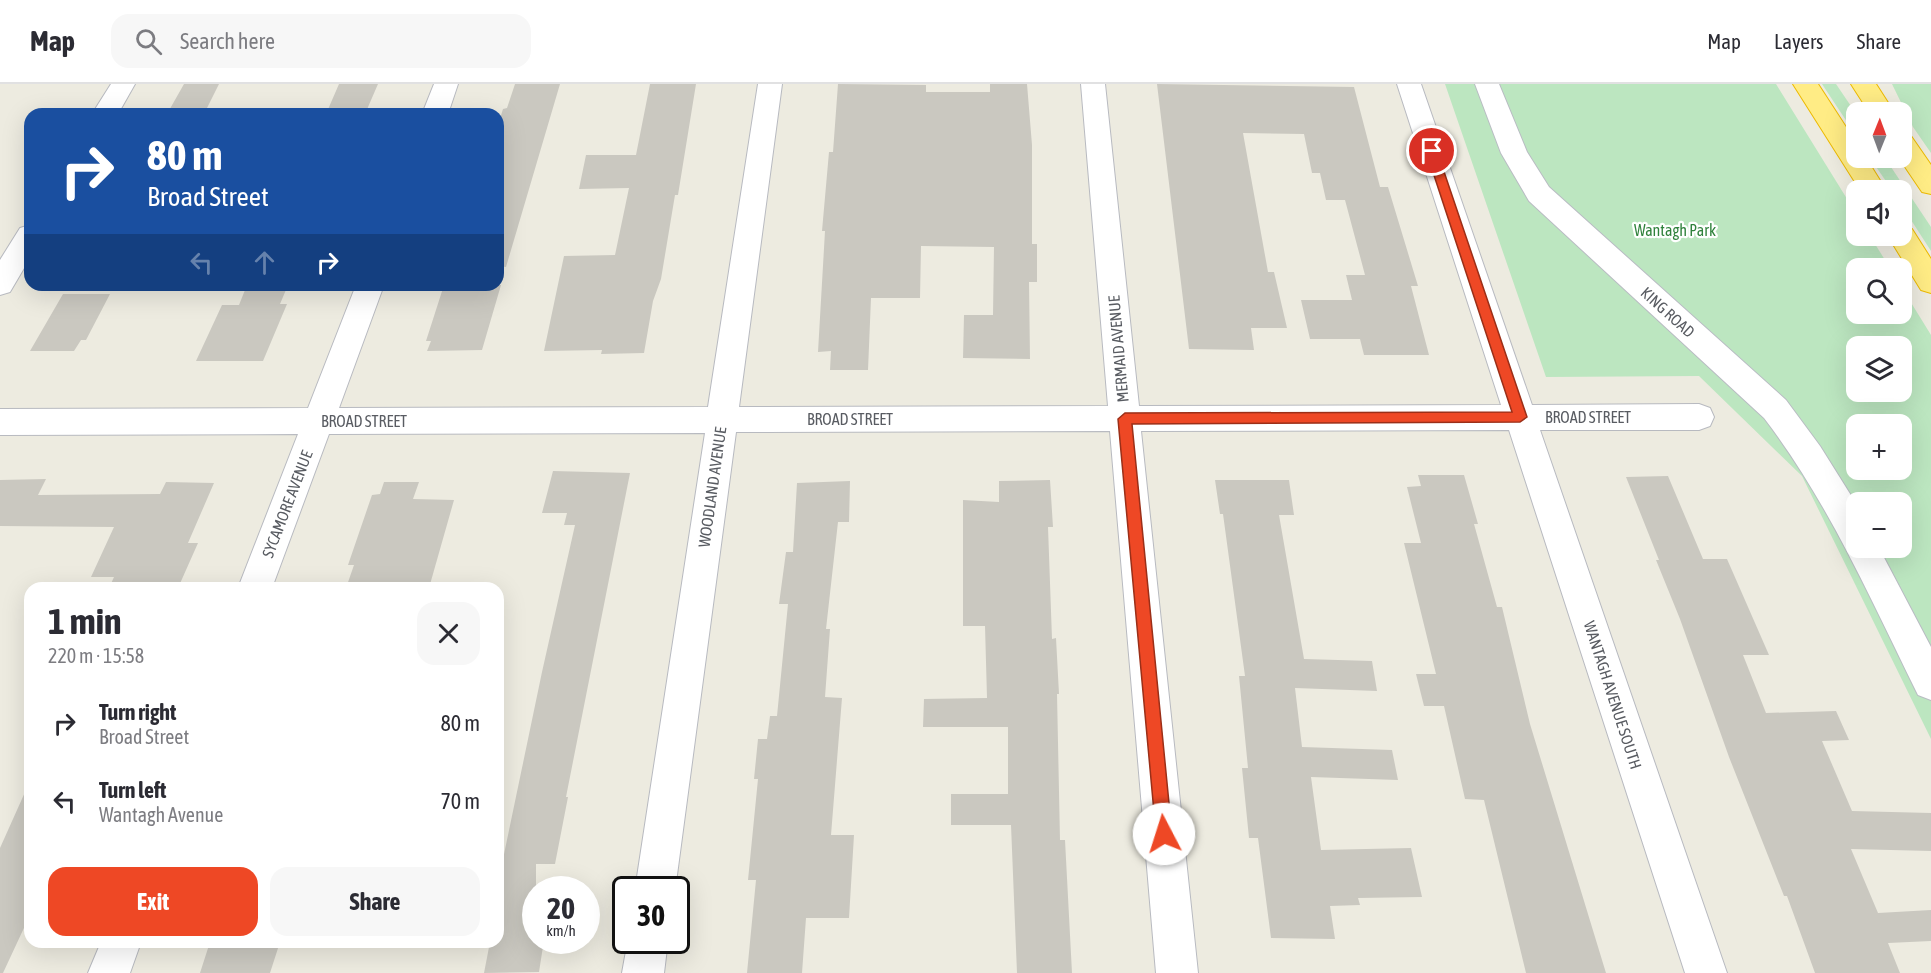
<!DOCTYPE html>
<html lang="en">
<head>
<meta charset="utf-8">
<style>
	:root { --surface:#fff; --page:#f7f7f7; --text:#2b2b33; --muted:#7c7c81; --line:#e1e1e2; --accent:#ee4825 }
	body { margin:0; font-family:"Asap Condensed",sans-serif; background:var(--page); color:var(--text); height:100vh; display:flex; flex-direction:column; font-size:22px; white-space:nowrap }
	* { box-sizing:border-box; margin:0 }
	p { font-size:20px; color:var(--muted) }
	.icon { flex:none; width:33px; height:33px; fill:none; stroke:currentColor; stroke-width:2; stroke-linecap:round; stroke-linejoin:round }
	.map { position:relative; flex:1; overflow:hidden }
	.details { position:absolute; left:24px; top:498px; width:480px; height:366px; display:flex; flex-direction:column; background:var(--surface); border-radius:18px; box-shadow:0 6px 24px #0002 }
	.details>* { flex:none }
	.hud { position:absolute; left:24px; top:24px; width:480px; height:183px; border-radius:18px; box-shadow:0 6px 24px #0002; background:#1a4fa0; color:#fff; overflow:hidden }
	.needle { width:39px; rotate:1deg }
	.controls { position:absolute; left:1846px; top:18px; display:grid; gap:12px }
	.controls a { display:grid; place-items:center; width:66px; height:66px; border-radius:12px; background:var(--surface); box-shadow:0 6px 24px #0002; font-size:30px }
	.speed { position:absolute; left:522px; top:792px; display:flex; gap:12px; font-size:30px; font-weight:700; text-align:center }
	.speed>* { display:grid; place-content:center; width:78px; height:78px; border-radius:50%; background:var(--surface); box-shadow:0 6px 24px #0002; line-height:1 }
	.speed small { font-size:15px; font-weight:400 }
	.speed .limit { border:3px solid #111; border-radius:9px; background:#fff; color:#111 }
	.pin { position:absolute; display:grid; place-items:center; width:51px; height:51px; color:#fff; margin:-26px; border:3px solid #fff; border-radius:50%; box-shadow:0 2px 6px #0007 }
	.me { position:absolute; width:66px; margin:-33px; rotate:355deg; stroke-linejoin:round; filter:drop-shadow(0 0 4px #0008) }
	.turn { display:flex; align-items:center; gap:21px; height:126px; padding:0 24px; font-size:27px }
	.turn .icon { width:78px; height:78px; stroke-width:2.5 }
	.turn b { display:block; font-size:42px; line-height:51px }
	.lanes { display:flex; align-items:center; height:57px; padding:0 24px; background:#0003; justify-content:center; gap:30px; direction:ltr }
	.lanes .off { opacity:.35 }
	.round { display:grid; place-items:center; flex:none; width:63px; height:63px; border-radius:18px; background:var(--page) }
	.overview { display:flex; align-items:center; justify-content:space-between; height:102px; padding:0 24px }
	h1 { font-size:36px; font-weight:700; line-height:45px }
	.button { display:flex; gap:12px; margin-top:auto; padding:12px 24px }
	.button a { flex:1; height:69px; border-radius:18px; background:var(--accent); color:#fff; font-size:24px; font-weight:700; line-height:69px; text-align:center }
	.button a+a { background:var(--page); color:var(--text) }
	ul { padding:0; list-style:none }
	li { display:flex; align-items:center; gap:18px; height:78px; padding:0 24px }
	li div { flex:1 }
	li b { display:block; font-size:22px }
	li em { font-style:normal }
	header { display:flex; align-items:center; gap:36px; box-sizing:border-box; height:84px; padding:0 30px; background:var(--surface); border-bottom:2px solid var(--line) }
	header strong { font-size:28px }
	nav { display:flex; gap:33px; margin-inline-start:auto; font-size:21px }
	.search { width:420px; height:54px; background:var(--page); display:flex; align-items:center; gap:15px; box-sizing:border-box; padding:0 21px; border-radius:18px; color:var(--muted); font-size:22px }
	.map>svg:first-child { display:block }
</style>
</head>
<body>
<header>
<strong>Map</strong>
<div class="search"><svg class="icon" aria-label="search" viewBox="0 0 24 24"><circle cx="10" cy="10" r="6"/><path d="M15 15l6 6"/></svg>Search here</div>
<nav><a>Map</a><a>Layers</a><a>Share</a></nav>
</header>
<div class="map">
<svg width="1931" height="889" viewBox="0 0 1931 889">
	<rect width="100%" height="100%" fill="#edebe0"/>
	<!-- green -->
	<path fill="#bce6c0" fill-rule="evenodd" d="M1445 0H1776L1857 131V152H1870L1890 184H1857V230H1902V204L1931 251V655L1802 392 1699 292 1546 293ZM1857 262H1902V308H1857ZM1857 340H1902V386H1857ZM1857 418H1902V464H1857Z
		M1822 0H1836L1857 31V53Z
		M1892 0H1931V69L1913 43Z
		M1870 74H1885L1931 143V167L1902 122V106H1892Z"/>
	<!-- building -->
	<path fill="#cac8c0" d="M184 0H219L204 30H167Z
		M339 0H378L365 30H326Z
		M515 0H560L506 183 498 182V41L503 25 507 24Z
		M650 0H696L678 111H675L661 195 653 217 644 269 601 270 602 266 544 267 564 172 615 171 629 104 579 105 586 71H636Z
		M838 0 926 1V8H990V0H1027L1032 61V160H1037V198H1029L1030 275 963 274 964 231H993L994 163 921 162 920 214H871L868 286H830L831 267 818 268 825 147H822L829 68H833Z
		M1157 0 1354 3 1380 103H1388L1418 202H1411L1429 271H1364L1360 255H1310L1301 216H1352L1346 191H1365L1345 116H1326L1320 89H1312L1304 50 1243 49 1268 188H1274L1287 244H1251L1254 266 1189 265Z
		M247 201H288L280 220H287L263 277H196L222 221H239Z
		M444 201H501L482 266 427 267 431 257H426Z
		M63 210H110L86 256H81L74 267H30Z
		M553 387 630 389 566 713H568L555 780H536V856H544L539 888 484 889 490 858H498V799L542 588 575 441H564L567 429H542Z
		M1418 391H1464L1478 440H1474L1497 523H1502L1530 640 1606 889H1526L1484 716 1465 715 1444 622H1424L1416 590H1436L1404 459H1421L1407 403 1421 402Z
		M1668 392 1703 475H1727L1769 571H1743L1766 629 1836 627 1849 656 1822 657 1852 727 1931 729V767L1851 765 1878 829 1931 826V857L1888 859 1900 889H1815L1787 812H1784L1729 673 1680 535 1656 476H1659L1626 393Z
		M46 395 38 411 160 410 166 398 214 399 188 459H198L178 504H109L114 493H91L114 443 0 442V396Z
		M1050 396 1053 443H1048L1052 555 1056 554 1059 610H1057L1060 756H1065L1072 889H1017L1011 741H951V710H1008V643H923L924 615 987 614 985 542H963V416L999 418V397Z
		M1215 396H1289L1294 431H1279L1304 575 1372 577 1377 607 1295 604 1302 663 1392 666 1398 696 1311 693 1321 766 1411 764 1422 813 1358 814 1360 821 1330 822 1335 855 1271 854 1258 754H1249L1242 684H1248L1239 592H1245L1223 430H1220Z
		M850 397 849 438H838L826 545H830L825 613 842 614 831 751H854L849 834H806L802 889H747L756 796H748L758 695H754L758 655H767L770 632H777L788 520H779L786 468H793L797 399Z
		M384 398H419L413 415 454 416 429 504H346L354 481H348L372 411 380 410Z
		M30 697V831L3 889H0V764Z
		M210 858H280L270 889H200Z"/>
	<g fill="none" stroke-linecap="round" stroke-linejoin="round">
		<defs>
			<path id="street" d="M111 0H135L118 30H92Z
				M434 0H458L448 30H422Z
				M758 0H782L739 323 1108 322 1081 0H1105L1139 322 1501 321 1397 0H1421L1532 321 1699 320 1710 324 1714 333 1710 342 1699 346H1540L1727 889H1685L1509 346 1141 347 1198 889H1156L1110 347 736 348 675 806H635L705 349 329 350 272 504H238L298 350 0 351V325L308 324 356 201H384L339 324 708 323Z
				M30 141V174L10 208 0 211V176L20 144Z
				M628 856H668L664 889H622Z
				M101 858H141L130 889H88Z"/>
			<path id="secondary" d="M1475 0H1499L1527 68 1549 103 1786 316 1820 362 1857 421V464H1879L1931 563V616L1918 611C1871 516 1829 419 1764 334L1529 117 1501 69Z"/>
			<path id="highway" d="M1793 0H1818L1857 60V74H1866L1886 106H1860Z
				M1851 0H1876L1894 28H1869Z
				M1902 49 1911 52 1931 81V110L1922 108 1899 74H1902Z
				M1902 142 1912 145 1931 175V209L1921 206 1888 152H1902Z"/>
		</defs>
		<!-- street casing -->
		<use href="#street" stroke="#b8bac0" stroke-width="2"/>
		<!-- secondary casing -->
		<use href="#secondary" stroke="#b9bcc3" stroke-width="2"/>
		<!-- highway casing -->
		<use href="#highway" stroke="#edba00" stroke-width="2"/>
		<!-- street -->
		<use href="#street" fill="#fff" fill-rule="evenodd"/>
		<!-- secondary -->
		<use href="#secondary" fill="#fff" fill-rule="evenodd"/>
		<!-- highway -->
		<use href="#highway" fill="#ffec85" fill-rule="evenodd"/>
	</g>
	<!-- route -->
	<path fill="#ee4825" stroke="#9b2f18" stroke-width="1.5" d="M1432 63 1437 67 1527 333 1520 338 1132 340 1172 750 1169 756 1164 758 1158 756 1156 750 1118 335 1125 329 1512 328 1426 67Z"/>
	<g text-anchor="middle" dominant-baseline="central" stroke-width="4.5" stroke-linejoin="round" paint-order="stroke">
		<!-- park labels -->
		<g font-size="16" fill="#30823c" stroke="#fff">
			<text x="1675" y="146">Wantagh Park</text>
		</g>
		<!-- street labels -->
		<g font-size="16" fill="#595c62" stroke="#fff">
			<text transform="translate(1668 228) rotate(42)">KING ROAD</text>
			<text transform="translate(1118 265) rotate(-95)">MERMAID AVENUE</text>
			<text x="1588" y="333">BROAD STREET</text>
			<text x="850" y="335">BROAD STREET</text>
			<text x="364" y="337">BROAD STREET</text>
			<text transform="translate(712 403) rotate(-82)">WOODLAND AVENUE</text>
			<text transform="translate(287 420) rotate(-69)">SYCAMORE AVENUE</text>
			<text transform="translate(1613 611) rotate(72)">WANTAGH AVENUE SOUTH</text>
		</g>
	</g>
</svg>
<div class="controls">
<a><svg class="needle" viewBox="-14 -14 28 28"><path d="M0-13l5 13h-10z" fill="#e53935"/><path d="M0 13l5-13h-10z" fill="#7c7c81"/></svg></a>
<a><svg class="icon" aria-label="sound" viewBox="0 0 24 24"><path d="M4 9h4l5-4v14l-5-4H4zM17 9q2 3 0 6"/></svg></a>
<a><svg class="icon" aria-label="search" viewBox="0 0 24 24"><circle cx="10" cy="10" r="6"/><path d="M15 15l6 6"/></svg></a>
<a><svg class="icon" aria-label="layers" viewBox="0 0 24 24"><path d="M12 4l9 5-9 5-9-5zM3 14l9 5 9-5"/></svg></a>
<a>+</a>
<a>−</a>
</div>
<div class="speed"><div>20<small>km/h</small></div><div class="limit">30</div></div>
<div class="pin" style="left:1432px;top:67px;background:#d93025"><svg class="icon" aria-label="arrive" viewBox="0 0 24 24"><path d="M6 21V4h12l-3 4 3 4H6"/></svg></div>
<svg class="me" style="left:1164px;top:750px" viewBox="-20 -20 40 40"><circle r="19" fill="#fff"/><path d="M0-13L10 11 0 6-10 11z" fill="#ee4825"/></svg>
<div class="hud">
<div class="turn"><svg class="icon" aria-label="right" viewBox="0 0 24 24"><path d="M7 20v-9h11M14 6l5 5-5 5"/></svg><div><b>80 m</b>Broad Street</div></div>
<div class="lanes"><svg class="icon off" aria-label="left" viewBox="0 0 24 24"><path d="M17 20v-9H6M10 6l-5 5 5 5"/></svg><svg class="icon off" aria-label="ahead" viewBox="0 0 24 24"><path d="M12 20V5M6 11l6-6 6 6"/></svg><svg class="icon" aria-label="right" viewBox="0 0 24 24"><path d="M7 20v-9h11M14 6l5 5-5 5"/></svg></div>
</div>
<section class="details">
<div class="overview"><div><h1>1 min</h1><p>220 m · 15:58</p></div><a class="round"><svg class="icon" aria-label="close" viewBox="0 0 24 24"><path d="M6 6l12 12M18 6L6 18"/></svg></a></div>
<ul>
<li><svg class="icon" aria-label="right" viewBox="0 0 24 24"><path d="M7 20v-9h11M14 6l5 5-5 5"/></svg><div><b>Turn right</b><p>Broad Street</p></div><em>80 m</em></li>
<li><svg class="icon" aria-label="left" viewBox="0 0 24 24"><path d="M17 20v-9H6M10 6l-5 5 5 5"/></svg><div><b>Turn left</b><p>Wantagh Avenue</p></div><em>70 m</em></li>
</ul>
<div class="button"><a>Exit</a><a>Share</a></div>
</section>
</div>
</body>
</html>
